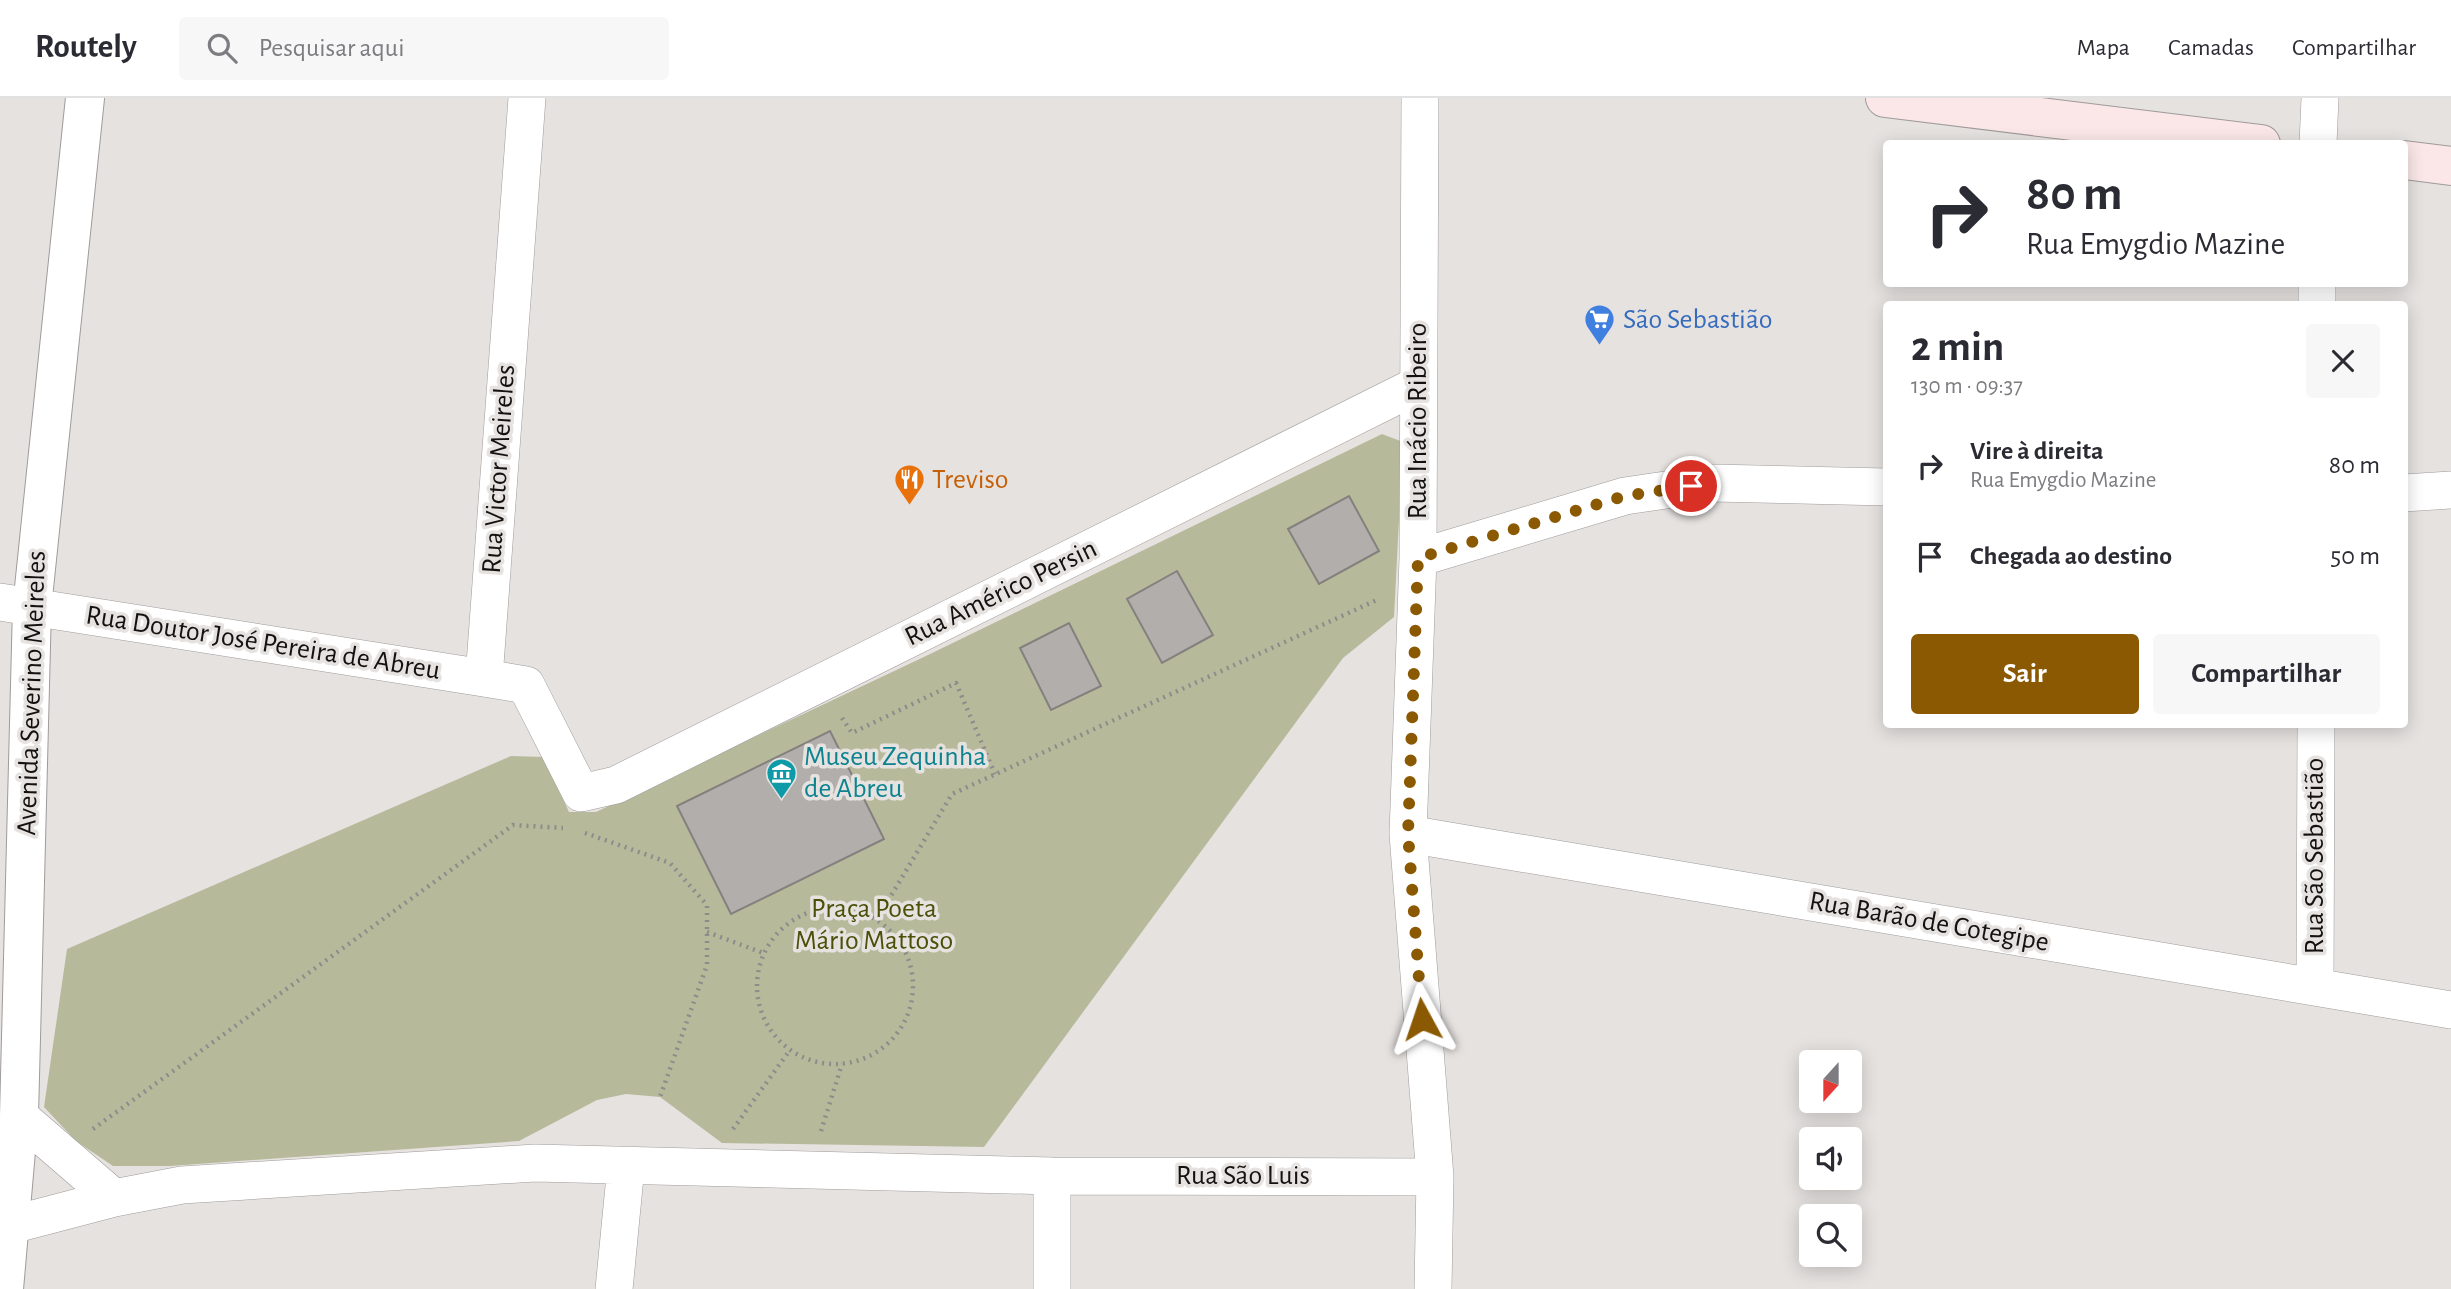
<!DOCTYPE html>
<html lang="pt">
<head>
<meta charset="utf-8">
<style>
	:root { --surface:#fff; --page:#f7f7f7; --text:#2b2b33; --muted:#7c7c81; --line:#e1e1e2; --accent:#8b5902 }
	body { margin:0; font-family:"Alegreya Sans",sans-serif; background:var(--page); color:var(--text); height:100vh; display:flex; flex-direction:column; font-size:26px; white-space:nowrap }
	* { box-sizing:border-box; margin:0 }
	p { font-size:23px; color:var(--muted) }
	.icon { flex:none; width:38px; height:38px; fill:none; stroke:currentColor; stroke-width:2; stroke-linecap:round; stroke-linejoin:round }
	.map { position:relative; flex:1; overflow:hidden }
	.side { position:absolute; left:1883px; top:203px; width:525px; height:427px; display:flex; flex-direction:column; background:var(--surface); border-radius:7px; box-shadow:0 4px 18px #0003 }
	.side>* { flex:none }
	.guide { position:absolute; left:1883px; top:42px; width:525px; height:147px; border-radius:7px; box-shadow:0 4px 18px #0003; background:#fff; color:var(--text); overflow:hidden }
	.needle { width:46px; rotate:201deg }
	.fabs { position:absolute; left:1799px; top:952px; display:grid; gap:14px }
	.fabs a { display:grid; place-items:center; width:63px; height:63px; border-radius:7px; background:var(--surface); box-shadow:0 4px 18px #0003; font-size:35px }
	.pin { position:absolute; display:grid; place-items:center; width:60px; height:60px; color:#fff; margin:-30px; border:4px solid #fff; border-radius:50%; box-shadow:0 2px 7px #0007 }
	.me { position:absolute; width:77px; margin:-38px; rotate:355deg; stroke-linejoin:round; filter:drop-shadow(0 0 5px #0008) }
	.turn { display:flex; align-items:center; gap:24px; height:147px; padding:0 28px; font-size:32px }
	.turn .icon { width:91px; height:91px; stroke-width:2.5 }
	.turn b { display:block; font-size:49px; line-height:60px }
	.round { display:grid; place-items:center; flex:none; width:74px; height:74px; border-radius:7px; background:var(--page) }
	.overview { display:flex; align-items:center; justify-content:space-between; height:119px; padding:0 28px }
	h1 { font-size:42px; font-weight:600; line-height:52px }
	.action { display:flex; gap:14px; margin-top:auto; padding:14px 28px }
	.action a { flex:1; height:80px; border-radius:7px; background:var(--accent); color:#fff; font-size:28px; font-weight:600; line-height:80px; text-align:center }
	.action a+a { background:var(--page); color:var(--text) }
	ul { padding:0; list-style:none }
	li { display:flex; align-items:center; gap:21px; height:91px; padding:0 28px }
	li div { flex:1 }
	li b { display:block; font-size:26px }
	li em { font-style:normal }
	header { display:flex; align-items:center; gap:42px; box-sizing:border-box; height:98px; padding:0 35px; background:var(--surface); border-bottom:2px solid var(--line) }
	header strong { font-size:33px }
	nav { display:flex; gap:38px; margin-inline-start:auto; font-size:24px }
	.search { width:490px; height:63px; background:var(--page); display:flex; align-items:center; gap:18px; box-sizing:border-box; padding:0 24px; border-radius:7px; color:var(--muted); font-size:26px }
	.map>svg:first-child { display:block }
</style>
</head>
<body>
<header>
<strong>Routely</strong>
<div class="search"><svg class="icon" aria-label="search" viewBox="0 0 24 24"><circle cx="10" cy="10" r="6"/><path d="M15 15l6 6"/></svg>Pesquisar aqui</div>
<nav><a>Mapa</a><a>Camadas</a><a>Compartilhar</a></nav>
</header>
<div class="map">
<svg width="2451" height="1191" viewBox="0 0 2451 1191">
	<rect width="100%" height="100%" fill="#e6e2e0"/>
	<!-- green -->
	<path fill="#b6ba9b" d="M1382 336 1403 344 1394 519 1343 560 984 1049 722 1045 660 999 626 996 597 1002 519 1043 170 1068H113L76 1043 44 1009 67 851 511 658 544 659 569 714H596L928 557Z"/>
	<!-- building -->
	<path fill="#b2aeac" stroke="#83807e" stroke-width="2" d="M1349 398 1379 453 1319 486 1288 431Z
		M1177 473 1213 537 1162 565 1127 501Z
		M1069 525 1101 588 1051 612 1020 550Z
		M830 633 884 741 731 816 677 708Z"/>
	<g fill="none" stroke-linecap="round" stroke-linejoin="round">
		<defs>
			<path id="minor" d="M527 0 484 580 526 587 581 695 616 687 1418 287
				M1420 0 1418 460 1408 736 1435 1079 1433 1191
				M2318 46 2320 0
				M2317 206V186
				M2404 395 2451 392
				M1418 460 1625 398 1713 385 1886 389
				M0 504 484 580
				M1408 736 2451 912
				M2315 889 2316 626
				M19 1018 114 1100
				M1052 1078V1191
				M0 1126 11 1127 114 1100 182 1087 535 1065 1052 1078 1435 1079
				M614 1191 626 1068"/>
			<path id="tertiary" d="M4 1191 19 1018 32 509 85 0"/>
			<path id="secondary" d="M1885 0 2261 46
				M2404 62 2451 68"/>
		</defs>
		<!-- minor casing -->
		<use href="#minor" stroke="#9f9b9a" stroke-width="38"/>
		<!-- tertiary casing -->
		<use href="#tertiary" stroke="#9f9b9a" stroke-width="40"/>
		<!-- secondary casing -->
		<use href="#secondary" stroke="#9f9b9a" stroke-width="40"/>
		<!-- path -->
		<path stroke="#8e8c8a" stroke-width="4.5" stroke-dasharray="2 5" stroke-linecap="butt" d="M842 620 852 635 956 585 995 676
			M585 735 670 765 707 807V867L660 999
			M757 888a78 78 0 1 1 156 0a78 78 0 1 1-156 0Z
			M877 821 952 696 1379 501
			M707 834 763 855
			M93 1031 513 727 563 730
			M733 1031 790 952
			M821 1033 842 966"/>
		<!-- minor -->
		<use href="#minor" stroke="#fff" stroke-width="37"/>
		<!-- tertiary -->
		<use href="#tertiary" stroke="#fff" stroke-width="38"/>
		<!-- secondary -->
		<use href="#secondary" stroke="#fbe7e7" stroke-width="38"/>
	</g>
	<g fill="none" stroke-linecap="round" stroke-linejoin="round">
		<!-- route -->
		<path stroke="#8b5902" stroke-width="12" stroke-dasharray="0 21.6" d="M1422 921 1408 736 1418 460 1625 398 1691 388"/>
	</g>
	<!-- icons -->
	<defs>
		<symbol id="supermarket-pin" viewBox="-11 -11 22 30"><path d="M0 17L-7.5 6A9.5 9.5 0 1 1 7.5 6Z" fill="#3f7fe0" stroke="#e6e2e0"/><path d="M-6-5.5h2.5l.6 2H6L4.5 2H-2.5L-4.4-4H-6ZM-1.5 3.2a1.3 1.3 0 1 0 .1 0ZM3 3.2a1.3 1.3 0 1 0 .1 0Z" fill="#fff"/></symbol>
		<symbol id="restaurant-pin" viewBox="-11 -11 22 30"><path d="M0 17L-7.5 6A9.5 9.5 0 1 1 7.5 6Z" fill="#e8710a" stroke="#e6e2e0"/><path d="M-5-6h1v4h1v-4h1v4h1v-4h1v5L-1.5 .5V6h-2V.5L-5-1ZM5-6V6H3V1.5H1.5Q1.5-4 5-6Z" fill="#fff"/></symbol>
		<symbol id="museum-pin" viewBox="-11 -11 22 30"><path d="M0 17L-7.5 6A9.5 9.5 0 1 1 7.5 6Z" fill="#0f9aa8" stroke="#e6e2e0"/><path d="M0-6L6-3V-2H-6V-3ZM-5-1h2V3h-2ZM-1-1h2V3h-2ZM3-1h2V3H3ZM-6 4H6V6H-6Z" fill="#fff"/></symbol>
	</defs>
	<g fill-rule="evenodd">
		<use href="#supermarket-pin" x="1582" y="204" width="35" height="47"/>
		<use href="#restaurant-pin" x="892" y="364" width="35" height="47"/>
		<use href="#museum-pin" x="764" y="658" width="35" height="47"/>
	</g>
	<g text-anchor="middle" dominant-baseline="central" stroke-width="7" stroke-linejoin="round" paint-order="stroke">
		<!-- shop labels -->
		<g font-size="28" fill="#366cbe" stroke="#e6e2e0" text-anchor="start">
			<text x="1623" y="222">São Sebastião</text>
		</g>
		<!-- street labels -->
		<g font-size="28" fill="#131211" stroke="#e6e2e0">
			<text transform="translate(1418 323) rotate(-90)">Rua Inácio Ribeiro</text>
			<text transform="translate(499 371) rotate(-86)">Rua Victor Meireles</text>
			<text transform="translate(1001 495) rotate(-26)">Rua Américo Persin</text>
			<text transform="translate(263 545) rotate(9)">Rua Doutor José Pereira de Abreu</text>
			<text transform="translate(32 595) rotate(-88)">Avenida Severino Meireles</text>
			<text transform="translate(2315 758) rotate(-90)">Rua São Sebastião</text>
			<text transform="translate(1929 824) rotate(10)">Rua Barão de Cotegipe</text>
			<text x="1243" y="1078">Rua São Luis</text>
		</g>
		<!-- food labels -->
		<g font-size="28" fill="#c56008" stroke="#e6e2e0" text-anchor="start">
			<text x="932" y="382">Treviso</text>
		</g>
		<!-- culture labels -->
		<g font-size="28" fill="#0d838f" stroke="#e6e2e0" text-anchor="start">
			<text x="804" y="659">Museu Zequinha<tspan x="804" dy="32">de Abreu</tspan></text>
		</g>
		<!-- park labels -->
		<g font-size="28" fill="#4b4f08" stroke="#e6e2e0">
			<text x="874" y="811">Praça Poeta<tspan x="874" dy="32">Mário Mattoso</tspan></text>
		</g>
	</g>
</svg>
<div class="fabs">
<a><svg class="needle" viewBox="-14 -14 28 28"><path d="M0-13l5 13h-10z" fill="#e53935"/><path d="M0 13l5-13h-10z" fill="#7c7c81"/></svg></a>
<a><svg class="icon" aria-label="sound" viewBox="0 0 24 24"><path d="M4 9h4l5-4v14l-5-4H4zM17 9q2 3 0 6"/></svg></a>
<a><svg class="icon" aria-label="search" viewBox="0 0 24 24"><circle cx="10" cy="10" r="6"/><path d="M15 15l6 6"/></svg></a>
</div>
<div class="pin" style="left:1691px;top:388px;background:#d93025"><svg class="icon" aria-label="arrive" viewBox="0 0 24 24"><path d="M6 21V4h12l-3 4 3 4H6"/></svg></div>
<svg class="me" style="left:1422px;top:921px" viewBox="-20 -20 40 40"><path d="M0-17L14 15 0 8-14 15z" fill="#8b5902" stroke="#fff" stroke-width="4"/></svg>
<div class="guide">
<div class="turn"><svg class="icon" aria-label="right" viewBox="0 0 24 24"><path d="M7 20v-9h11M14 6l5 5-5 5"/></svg><div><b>80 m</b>Rua Emygdio Mazine</div></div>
</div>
<section class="side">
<div class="overview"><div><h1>2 min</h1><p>130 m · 09:37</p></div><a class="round"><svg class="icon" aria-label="close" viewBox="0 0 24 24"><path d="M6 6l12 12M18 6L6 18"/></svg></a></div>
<ul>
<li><svg class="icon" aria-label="right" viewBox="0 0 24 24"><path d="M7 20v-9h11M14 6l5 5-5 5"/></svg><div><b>Vire à direita</b><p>Rua Emygdio Mazine</p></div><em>80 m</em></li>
<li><svg class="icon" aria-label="arrive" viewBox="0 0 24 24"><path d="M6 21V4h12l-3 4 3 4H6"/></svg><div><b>Chegada ao destino</b></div><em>50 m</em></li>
</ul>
<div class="action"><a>Sair</a><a>Compartilhar</a></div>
</section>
</div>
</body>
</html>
